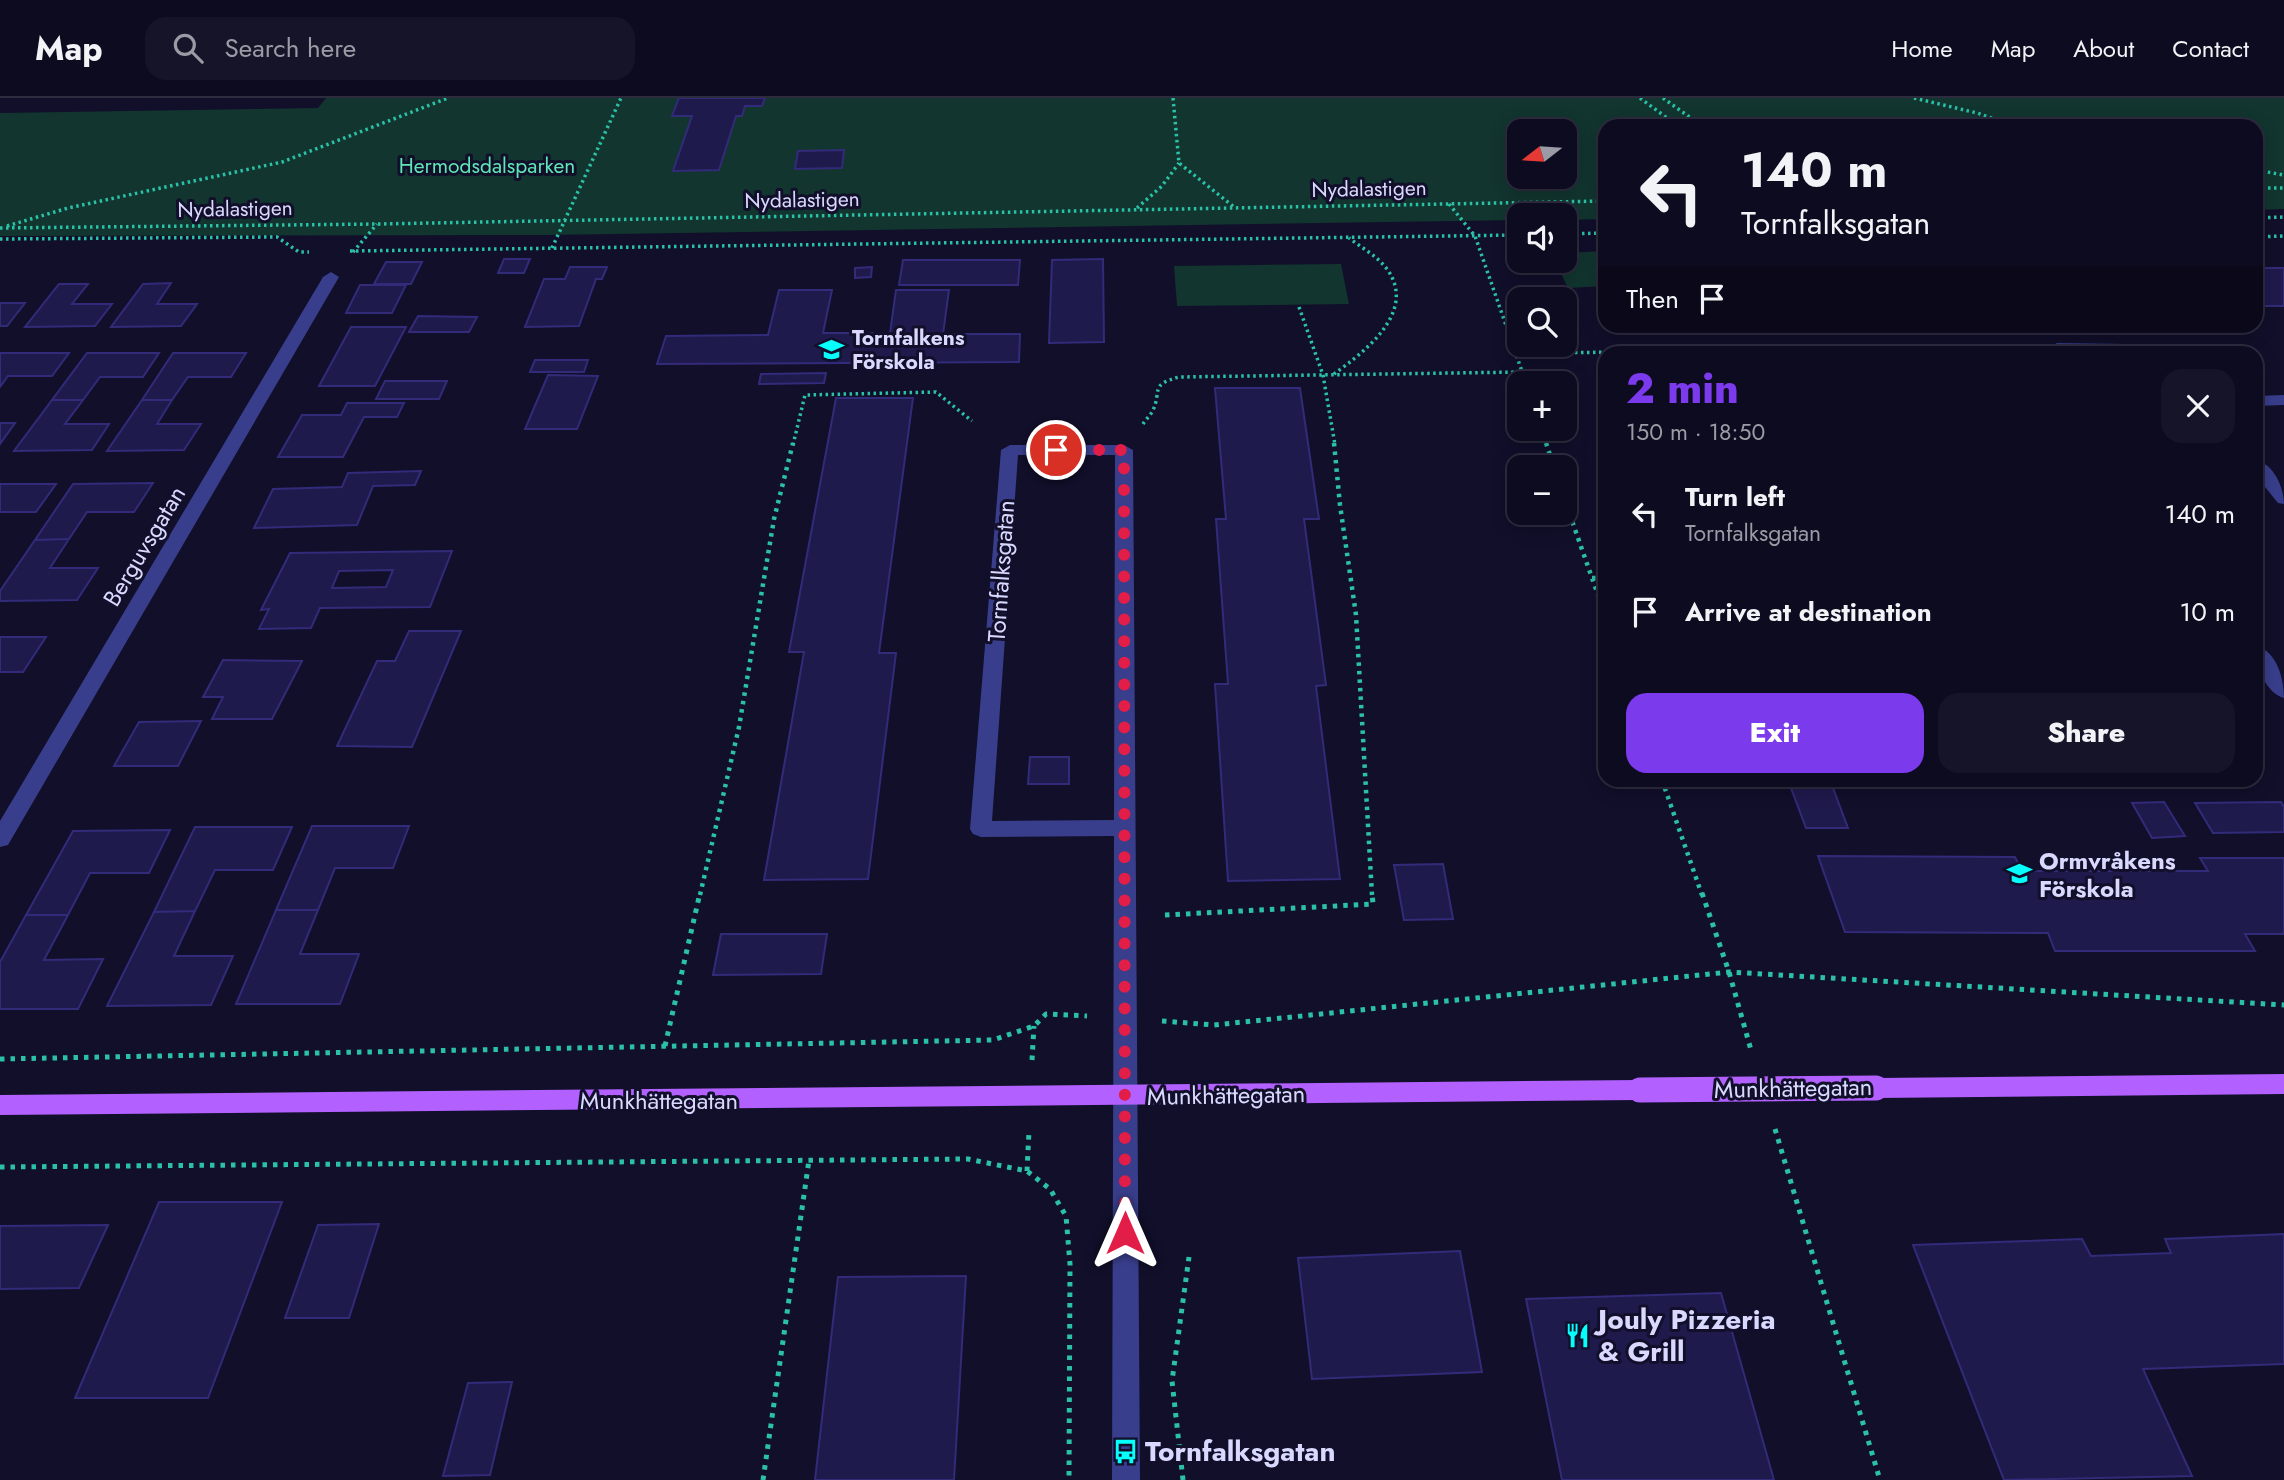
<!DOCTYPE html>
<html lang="en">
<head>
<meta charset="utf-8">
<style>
	:root { --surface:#0d0b20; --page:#161429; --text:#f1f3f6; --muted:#9a9ba5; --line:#2d2b3e; --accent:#7c3aed }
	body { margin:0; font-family:Jost,sans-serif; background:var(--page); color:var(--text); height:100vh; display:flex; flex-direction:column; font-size:26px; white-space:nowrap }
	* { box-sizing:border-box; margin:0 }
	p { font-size:23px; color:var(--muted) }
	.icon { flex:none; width:38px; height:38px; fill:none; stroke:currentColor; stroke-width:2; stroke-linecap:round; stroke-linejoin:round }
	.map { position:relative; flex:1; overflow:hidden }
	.side { position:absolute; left:1598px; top:248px; width:665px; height:441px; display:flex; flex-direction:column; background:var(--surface); border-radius:21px; box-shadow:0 4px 18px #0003,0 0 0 2px var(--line) }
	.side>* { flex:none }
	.top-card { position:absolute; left:1598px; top:21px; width:665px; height:214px; border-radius:21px; box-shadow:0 4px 18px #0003,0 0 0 2px var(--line); background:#0d0b20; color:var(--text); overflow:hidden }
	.needle { width:46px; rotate:253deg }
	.controls { position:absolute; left:1507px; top:21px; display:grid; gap:14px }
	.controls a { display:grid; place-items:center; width:70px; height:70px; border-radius:14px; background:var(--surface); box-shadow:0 4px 18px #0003,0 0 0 2px var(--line); font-size:35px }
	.pin { position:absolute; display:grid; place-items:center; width:60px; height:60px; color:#fff; margin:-30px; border:4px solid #fff; border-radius:50%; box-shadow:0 2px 7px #0007 }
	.me { position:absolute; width:77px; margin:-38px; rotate:0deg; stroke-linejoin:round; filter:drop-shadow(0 0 5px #0008) }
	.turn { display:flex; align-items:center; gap:24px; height:147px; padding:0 28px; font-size:32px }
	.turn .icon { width:91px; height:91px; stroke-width:2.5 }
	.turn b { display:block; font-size:49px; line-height:60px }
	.then { display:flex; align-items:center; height:66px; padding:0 28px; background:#0003; gap:14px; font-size:26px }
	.round { display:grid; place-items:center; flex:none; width:74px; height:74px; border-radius:21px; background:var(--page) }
	.summary { display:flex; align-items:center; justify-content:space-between; height:119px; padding:0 28px }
	h1 { font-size:42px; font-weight:800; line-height:52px; color:var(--accent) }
	.button { display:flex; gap:14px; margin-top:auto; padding:14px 28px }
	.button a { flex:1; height:80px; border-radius:21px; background:var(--accent); color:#fff; font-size:28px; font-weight:800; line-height:80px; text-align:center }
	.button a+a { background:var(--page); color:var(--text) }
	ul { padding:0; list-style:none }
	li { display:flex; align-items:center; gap:21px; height:98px; padding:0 28px }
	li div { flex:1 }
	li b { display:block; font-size:26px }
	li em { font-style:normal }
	header { display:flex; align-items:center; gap:42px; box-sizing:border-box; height:98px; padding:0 35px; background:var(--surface); border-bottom:2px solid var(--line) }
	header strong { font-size:33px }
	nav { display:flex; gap:38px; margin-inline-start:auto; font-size:24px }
	.search { width:490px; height:63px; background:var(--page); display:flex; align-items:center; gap:18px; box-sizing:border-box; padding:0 24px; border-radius:21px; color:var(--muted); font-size:26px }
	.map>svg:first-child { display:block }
</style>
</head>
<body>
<header>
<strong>Map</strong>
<div class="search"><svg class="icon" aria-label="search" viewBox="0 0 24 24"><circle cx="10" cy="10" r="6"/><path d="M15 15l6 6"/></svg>Search here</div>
<nav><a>Home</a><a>Map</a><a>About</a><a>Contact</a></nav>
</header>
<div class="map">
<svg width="2284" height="1382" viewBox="0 0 2284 1382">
	<rect width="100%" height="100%" fill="#110f2a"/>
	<!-- green -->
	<path fill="#12352f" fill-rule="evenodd" d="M326 0H2284V111L2256 112V28H1605V121L1565 122 1564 117H1519V122L546 137 0 138V15L318 10ZM1519 33H1564V79H1519Z
		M1605 153V188L1568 190 1555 163H1564L1565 155Z
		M1341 166 1349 206 1177 208 1174 168Z"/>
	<!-- building -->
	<path fill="#1f1a4c" stroke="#322b79" stroke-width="2" fill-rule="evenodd" d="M679 0H765L762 8H745L742 18H736L719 72 673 73 692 18H672Z
		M844 52 842 70 795 71 798 53Z
		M504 161H530L524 175H498Z
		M1103 161 1104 244 1049 245 1052 162Z
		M903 162H1020L1018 187H899Z
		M386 164H422L411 186H374Z
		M570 169H607L602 181H596L579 228 525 229 544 181H565Z
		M872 169 871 179 855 180V170Z
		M2256 170H2284V208H2256Z
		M171 185 157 206H197L181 228 111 229 143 186Z
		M59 186H88L72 206H112L95 228 25 229Z
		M360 187H406L392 215H346Z
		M779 192H832L823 235H890L896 192H949L943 236H1020L1019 264 657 266 666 238 768 237Z
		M0 205H25L7 228H0Z
		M418 218 477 219 469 234H409Z
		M351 229H406L375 288H319Z
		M0 255H69L52 278H8L0 289Z
		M87 255H159L143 279H100L83 302H52Z
		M173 255H246L231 279H188L172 302H142Z
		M535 262H588L584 274H530Z
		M826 275 824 285 759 286 761 276Z
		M548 277 598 278 577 331H525Z
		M385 283H447L439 301H376Z
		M1215 290H1300L1319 421H1304L1326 587 1316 588 1340 781 1228 783 1215 586H1228L1216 421H1226Z
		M836 300H913L879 555H896L868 781 764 782 804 554H789Z
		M52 302H83L65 326H109L92 352 14 353Z
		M142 302H172L157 326H201L184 352 107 353Z
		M347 305H404L397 319H364L343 359H278L302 317H341Z
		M0 325H15L0 346Z
		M421 373 415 387 373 388 357 427 254 430 273 391 342 389 348 375Z
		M153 385 134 414H87L69 441 35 442 73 386Z
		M0 386H56L36 414H0Z
		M69 441 50 470H98L77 502 0 503V493L35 442Z
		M452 453 430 509 320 510 311 530 259 531 269 511 261 512 290 455ZM393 472 386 489 332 490 339 473Z
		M409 533H461L412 649 337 648 377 563H395Z
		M0 539H46L23 574H0Z
		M223 562 302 563 272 621H212L223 599H203Z
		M201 623 178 668H114L139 624Z
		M1030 659H1069V686H1028Z
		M1788 682H1830L1848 730H1806Z
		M2164 704 2185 738 2152 740 2132 705Z
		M2281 704 2284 709V734L2213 735 2195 705Z
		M312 728H409L393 770H335L318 812H276Z
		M195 729H292L273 772H215L195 813 154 814Z
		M170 732 149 775H90L68 817H26L73 733Z
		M1818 758 2015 759 2022 773H2208L2200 760H2284V836H2245L2255 853H2055L2048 835 1845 834Z
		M1443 766 1453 821 1404 822 1394 767Z
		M276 812H318L300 856H359L340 906H236Z
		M195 813 174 858H233L211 907 107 908 154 814Z
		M26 817H68L44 862 103 861 78 911H0V864Z
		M721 836H827L821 876 713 877Z
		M159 1104H282L208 1300H75Z
		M379 1126 349 1220H285L318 1127Z
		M108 1127 79 1190 0 1191V1128Z
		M2284 1136V1266L2143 1271 2192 1378 2004 1382 1913 1147 2082 1141 2091 1158 2171 1155 2165 1141Z
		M1460 1153 1482 1274 1312 1281 1298 1160Z
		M966 1178 954 1382H815L838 1179Z
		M1721 1195 1774 1382H1562L1526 1201Z
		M512 1284 490 1377 443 1378 468 1285Z"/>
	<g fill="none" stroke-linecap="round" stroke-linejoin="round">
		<!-- path-far2 -->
		<path stroke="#2bc1a7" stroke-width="3.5" stroke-dasharray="2.5 3.5" stroke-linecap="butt" d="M1173 0 1179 65 1234 109
			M1640 0 1678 28
			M1663 0 1702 28
			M1914 0 1977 15 2015 28
			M2256 72 2284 77
			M2256 90H2284
			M1449 106 1475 138 1526 285
			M1137 110 1162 88 1179 65
			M2256 120 2284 119
			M7 128 68 110 282 64 448 0
			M0 130 378 126 1605 103
			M1564 136 1605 135
			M2256 139 2284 138
			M0 141 277 139 299 154H309
			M552 150 621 0
			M350 153 1519 137
			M353 154 377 126
			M1299 209 1323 277 1335 347
			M1515 255 2015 251
			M1334 276C1364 254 1418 214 1387 171 1377 158 1362 150 1349 140
			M1143 326C1146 321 1151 317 1153 312 1162 293 1149 287 1179 279L1522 274
			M1541 331 1546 347
			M793 347 805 297 936 294 972 323"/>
		<!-- path-far1 -->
		<path stroke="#2bc1a7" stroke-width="4.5" stroke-dasharray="3.5 5" stroke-linecap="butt" d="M1334 345 1340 407 1356 517 1372 797
			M1546 345 1554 369
			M1564 400 1605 517
			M1592 480H1605
			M1662 682 1702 797
			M700 797 739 629 774 421 793 345"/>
		<!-- path -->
		<path stroke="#2bc1a7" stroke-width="5" stroke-dasharray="4.5 6" stroke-linecap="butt" d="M1702 795 1729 874 1751 952
			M1165 817 1373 806 1372 795
			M1162 923 1214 927 1729 874 2284 907
			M665 948 700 795
			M0 961 993 942 1034 928 1046 916 1087 918
			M1032 962 1034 928
			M1775 1031 1880 1382
			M0 1069 968 1061 1027 1073 1050 1091 1066 1118 1070 1166 1069 1382
			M1027 1073 1029 1033
			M763 1382 809 1062
			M1183 1382 1172 1283 1189 1159"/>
		<!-- minor -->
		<path fill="#383e8b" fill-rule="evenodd" d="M331 174 339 179 8 747 0 749V723L323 179Z
			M2057 245 2125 246 2160 253 2162 256H2040Z
			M2284 297V307L2256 308V298Z
			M1010 347H1124L1133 352 1140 1382H1112L1114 738 981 739 973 736 970 731 1001 352ZM1018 357H1115L1114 722 992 723Z
			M2256 362C2274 366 2284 390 2284 406L2278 405 2256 378Z
			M2256 548C2277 553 2284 581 2284 600 2264 594 2255 565 2256 548Z"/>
		<!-- major -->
		<path fill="#b260ff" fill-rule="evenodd" d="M2284 976V996L1876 1000 1867 997 1864 990 1867 983 1876 980Z
			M1640 982 1649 985 1652 992 1649 999 1640 1002 0 1017V997Z"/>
		<!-- major-bridge -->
		<path stroke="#b260ff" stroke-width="25" d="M1640 992 1876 990"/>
	</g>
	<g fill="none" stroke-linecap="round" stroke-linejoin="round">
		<!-- route -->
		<path stroke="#e11d48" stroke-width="12" stroke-dasharray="0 21.6" d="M1056 352H1124L1125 1135"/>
	</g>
	<!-- icons -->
	<defs>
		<symbol id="school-bare" viewBox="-9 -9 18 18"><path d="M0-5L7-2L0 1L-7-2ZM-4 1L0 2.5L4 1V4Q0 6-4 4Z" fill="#05fffc" stroke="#110f2a" stroke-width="2.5" paint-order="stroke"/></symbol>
		<symbol id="restaurant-bare" viewBox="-9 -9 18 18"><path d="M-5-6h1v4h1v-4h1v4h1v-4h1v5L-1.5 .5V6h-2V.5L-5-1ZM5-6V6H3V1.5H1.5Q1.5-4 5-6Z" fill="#05fffc" stroke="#110f2a" stroke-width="2.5" paint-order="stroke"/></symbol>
		<symbol id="bus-bare" viewBox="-9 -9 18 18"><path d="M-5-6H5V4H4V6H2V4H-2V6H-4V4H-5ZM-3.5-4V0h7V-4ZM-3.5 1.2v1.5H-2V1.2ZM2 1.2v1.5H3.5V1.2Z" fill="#05fffc" stroke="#110f2a" stroke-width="2.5" paint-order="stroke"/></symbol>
	</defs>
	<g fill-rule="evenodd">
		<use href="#school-bare" x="814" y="234" width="35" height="35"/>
		<use href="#school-bare" x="2002" y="758" width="35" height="35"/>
		<use href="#restaurant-bare" x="1560" y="1220" width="35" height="35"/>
		<use href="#bus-bare" x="1108" y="1336" width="35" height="35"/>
	</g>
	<g text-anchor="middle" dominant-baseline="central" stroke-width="6" stroke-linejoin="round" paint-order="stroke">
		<!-- far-park labels -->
		<g font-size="21" fill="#5ee6b5" stroke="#110f2a">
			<text x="487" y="68">Hermodsdalsparken</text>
		</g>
		<!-- far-street labels -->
		<g font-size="21" fill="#d9d9ff" stroke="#110f2a">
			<text transform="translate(1369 91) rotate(-1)">Nydalastigen</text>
			<text transform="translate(802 102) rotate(-1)">Nydalastigen</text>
			<text transform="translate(235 111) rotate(-1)">Nydalastigen</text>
		</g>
		<!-- far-poi labels -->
		<g font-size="21" font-weight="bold" fill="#d9d9ff" stroke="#110f2a" text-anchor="start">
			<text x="852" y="240">Tornfalkens<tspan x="852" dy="24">Förskola</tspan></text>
		</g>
		<!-- street labels -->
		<g font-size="24" fill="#d9d9ff" stroke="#110f2a">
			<text transform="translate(144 448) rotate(-59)">Berguvsgatan</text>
			<text transform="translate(1001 473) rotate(-86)">Tornfalksgatan</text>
			<text transform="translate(1793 990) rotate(-1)">Munkhättegatan</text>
			<text transform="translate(1226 997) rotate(-1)">Munkhättegatan</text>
			<text x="659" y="1002">Munkhättegatan</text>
		</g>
		<!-- poi labels -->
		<g font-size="24" font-weight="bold" fill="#d9d9ff" stroke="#110f2a" text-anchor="start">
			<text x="2039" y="762">Ormvråkens<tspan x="2039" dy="28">Förskola</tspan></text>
		</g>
		<!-- near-poi labels -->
		<g font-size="28" font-weight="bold" fill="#d9d9ff" stroke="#110f2a" text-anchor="start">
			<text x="1598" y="1221">Jouly Pizzeria<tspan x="1598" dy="32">&amp; Grill</tspan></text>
			<text x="1145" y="1353">Tornfalksgatan</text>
		</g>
	</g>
</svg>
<div class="controls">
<a><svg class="needle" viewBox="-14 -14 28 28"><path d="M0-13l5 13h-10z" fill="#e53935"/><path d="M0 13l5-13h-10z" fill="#9a9ba5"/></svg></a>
<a><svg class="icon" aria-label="sound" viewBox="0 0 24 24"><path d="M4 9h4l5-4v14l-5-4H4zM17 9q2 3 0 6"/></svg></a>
<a><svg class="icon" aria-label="search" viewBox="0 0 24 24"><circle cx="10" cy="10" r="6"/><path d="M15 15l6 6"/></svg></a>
<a>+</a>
<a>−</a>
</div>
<div class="pin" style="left:1056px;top:352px;background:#d93025"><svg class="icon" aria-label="arrive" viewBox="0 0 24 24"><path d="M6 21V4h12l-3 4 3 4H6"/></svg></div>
<svg class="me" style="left:1125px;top:1135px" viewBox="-20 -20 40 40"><path d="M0-17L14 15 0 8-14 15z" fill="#e11d48" stroke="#fff" stroke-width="4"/></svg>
<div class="top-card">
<div class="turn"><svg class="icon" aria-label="left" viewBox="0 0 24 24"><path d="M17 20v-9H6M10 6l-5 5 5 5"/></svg><div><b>140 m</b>Tornfalksgatan</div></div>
<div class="then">Then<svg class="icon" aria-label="arrive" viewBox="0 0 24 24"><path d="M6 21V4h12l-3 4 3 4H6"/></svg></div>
</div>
<section class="side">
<div class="summary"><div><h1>2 min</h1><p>150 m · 18:50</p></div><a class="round"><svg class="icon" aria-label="close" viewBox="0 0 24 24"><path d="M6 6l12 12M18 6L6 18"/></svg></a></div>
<ul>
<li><svg class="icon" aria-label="left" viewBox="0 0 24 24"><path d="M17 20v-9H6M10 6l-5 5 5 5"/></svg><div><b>Turn left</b><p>Tornfalksgatan</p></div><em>140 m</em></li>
<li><svg class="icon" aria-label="arrive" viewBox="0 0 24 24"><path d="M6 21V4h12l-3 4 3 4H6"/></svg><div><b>Arrive at destination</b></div><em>10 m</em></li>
</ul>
<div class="button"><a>Exit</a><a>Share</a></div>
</section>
</div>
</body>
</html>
